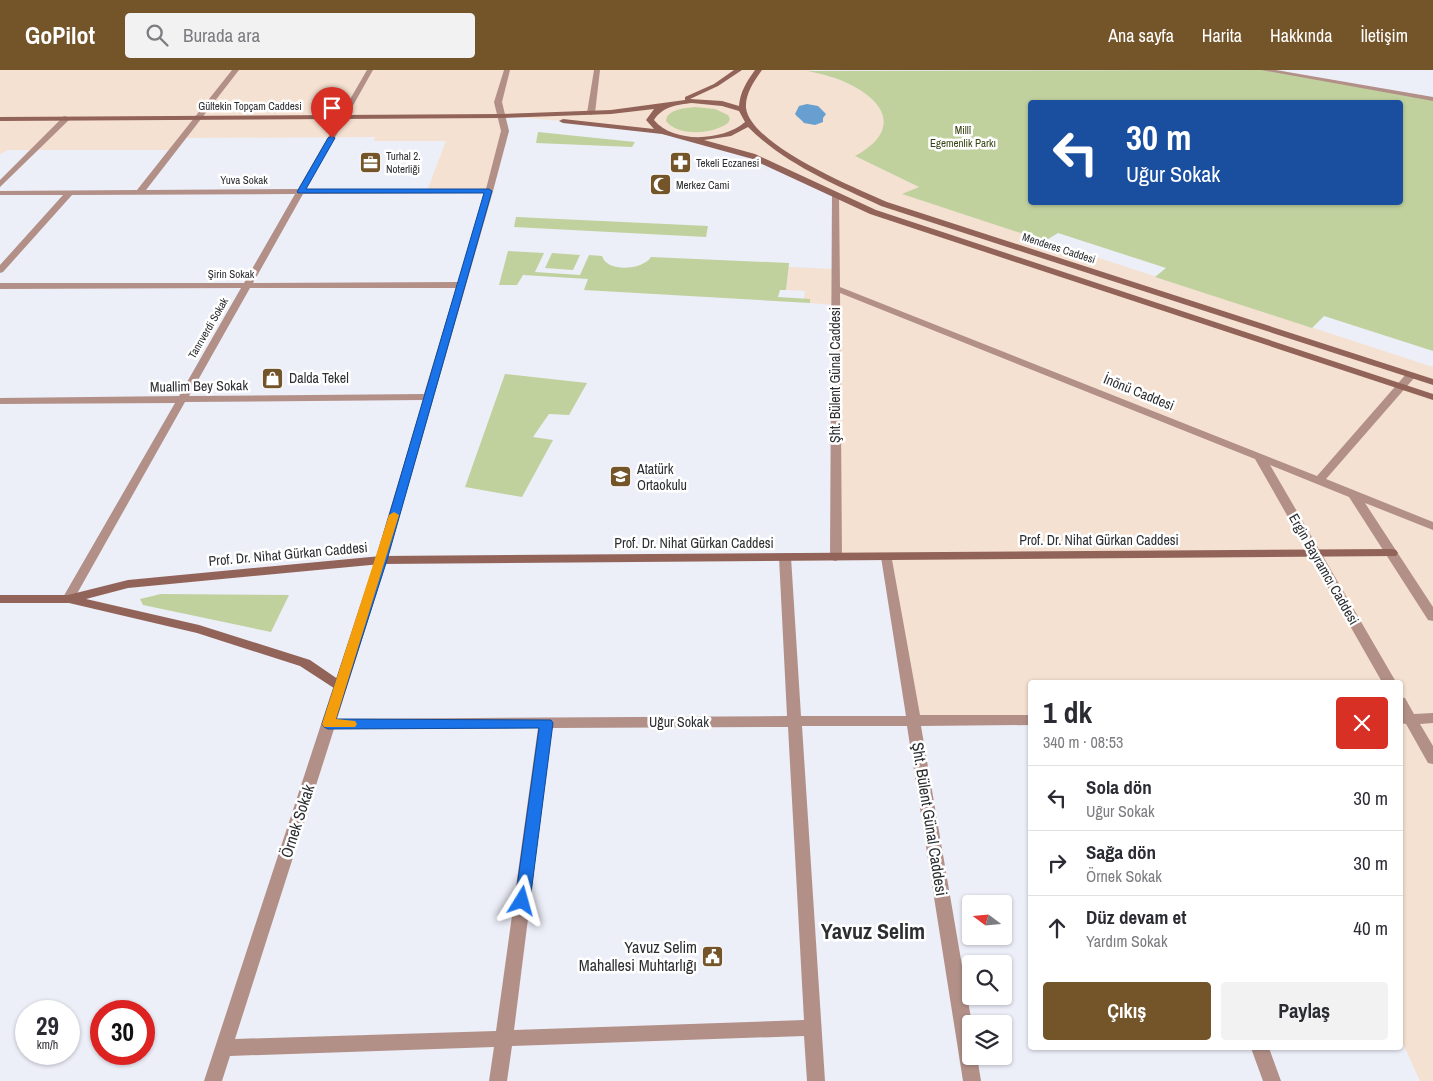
<!DOCTYPE html>
<html lang="tr">
<head>
<meta charset="utf-8">
<style>
	:root { --surface:#fff; --page:#f2f2f3; --text:#2b2b33; --muted:#7c7c81; --line:#e1e1e2; --accent:#74552a }
	body { margin:0; font-family:"Archivo Narrow",sans-serif; background:var(--page); color:var(--text); height:100vh; display:flex; flex-direction:column; font-size:19px; white-space:nowrap }
	* { box-sizing:border-box; margin:0 }
	p { font-size:16px; color:var(--muted) }
	.icon { flex:none; width:28px; height:28px; fill:none; stroke:currentColor; stroke-width:2; stroke-linecap:round; stroke-linejoin:round }
	.map { position:relative; flex:1; overflow:hidden }
	.details { position:absolute; left:1028px; top:610px; width:375px; height:370px; display:flex; flex-direction:column; background:var(--surface); border-radius:5px; box-shadow:0 1px 4px #0004 }
	.details>* { flex:none }
	.top-card { position:absolute; left:1028px; top:30px; width:375px; height:105px; border-radius:5px; box-shadow:0 1px 4px #0004; background:#1a4fa0; color:#fff; overflow:hidden }
	.needle { width:32px; rotate:286deg }
	.buttons { position:absolute; left:962px; top:825px; display:grid; gap:10px }
	.buttons a { display:grid; place-items:center; width:50px; height:50px; border-radius:5px; background:var(--surface); box-shadow:0 1px 4px #0004; font-size:25px }
	.speed { position:absolute; left:15px; top:930px; display:flex; gap:10px; font-size:25px; font-weight:700; text-align:center }
	.speed>* { display:grid; place-content:center; width:65px; height:65px; border-radius:50%; background:var(--surface); box-shadow:0 1px 4px #0004; line-height:1 }
	.speed small { font-size:12px; font-weight:400 }
	.speed .limit { border:8px solid #d22; background:#fff; color:#111 }
	.pin { position:absolute; display:grid; place-items:center; width:42px; height:42px; color:#fff; margin:-51px -21px; border-radius:50% 50% 50% 0; rotate:-45deg; box-shadow:0 0 5px #0007 }
	.pin .icon { rotate:45deg }
	.me { position:absolute; width:55px; margin:-28px; rotate:8deg; stroke-linejoin:round; filter:drop-shadow(0 0 4px #0008) }
	.turn { display:flex; align-items:center; gap:18px; height:105px; padding:0 15px; font-size:22px }
	.turn .icon { width:65px; height:65px; stroke-width:2.5 }
	.turn b { display:block; font-size:35px; line-height:42px }
	.round { display:grid; place-items:center; flex:none; width:52px; height:52px; border-radius:5px; background:var(--page) }
	.headline { display:flex; align-items:center; justify-content:space-between; height:85px; padding:0 15px }
	h1 { font-size:30px; font-weight:700; line-height:38px }
	.primary-button { display:flex; gap:10px; margin-top:auto; padding:10px 15px }
	.primary-button a { flex:1; height:58px; border-radius:5px; background:var(--accent); color:#fff; font-size:20px; font-weight:700; line-height:58px; text-align:center }
	.primary-button a+a { background:var(--page); color:var(--text) }
	ul { padding:0; list-style:none }
	li { display:flex; align-items:center; gap:15px; height:65px; padding:0 15px; border-top:1px solid var(--line) }
	li div { flex:1 }
	li b { display:block; font-size:19px }
	li em { font-style:normal }
	header { display:flex; align-items:center; gap:30px; box-sizing:border-box; height:70px; padding:0 25px; background:var(--accent); color:#fff }
	header strong { font-size:24px }
	nav { display:flex; gap:28px; margin-inline-start:auto; font-size:18px }
	.search { width:350px; height:45px; background:var(--page); display:flex; align-items:center; gap:12px; box-sizing:border-box; padding:0 18px; border-radius:5px; color:var(--muted); font-size:19px }
	.map>svg:first-child { display:block }
</style>
</head>
<body>
<header>
<strong>GoPilot</strong>
<div class="search"><svg class="icon" aria-label="search" viewBox="0 0 24 24"><circle cx="10" cy="10" r="6"/><path d="M15 15l6 6"/></svg>Burada ara</div>
<nav><a>Ana sayfa</a><a>Harita</a><a>Hakkında</a><a>İletişim</a></nav>
</header>
<div class="map">
<svg width="1433" height="1011" viewBox="0 0 1433 1011">
	<rect width="100%" height="100%" fill="#eceef8"/>
	<!-- commercial -->
	<path fill="#f5e1d1" d="M0 0H809L848 13 865 23 881 38 885 55 878 69 868 79 855 86 919 117 903 124 1433 297V1011H1420L1400 967V612H1030V650L914 651 887 487H836L835 235 810 233V229H804L805 221 786 220 788 197 835 199 834 124 783 98 684 67 588 53 502 46 505 61 489 121H427L446 71H374L375 67 183 68 174 80H8L0 84Z"/>
	<!-- green -->
	<path fill="#c0d19e" fill-rule="evenodd" d="M1264 0 1433 29V281L1324 246 1312 258 1155 207 1166 198 1058 163 1045 171 902 124 919 117 855 86C898 63 890 34 849 14 837 8 822 4 808 1ZM1030 32H1400V132H1030Z
		M695 37 715 39 728 45 730 49 728 53C714 64 678 67 666 51 667 39 685 38 695 37Z
		M538 62 635 72 632 77 536 73Z
		M516 147H517L708 156 706 167 514 157Z
		M508 181 544 183 535 202 580 205 589 185 602 186C607 203 643 200 651 187L789 193 786 220H780L778 227 810 229V233L584 220 588 209 523 205 517 215H499Z
		M552 183 580 185 573 200 545 198Z
		M505 304 587 313 569 345 549 344 533 367 553 370 522 427 465 417Z
		M161 524 289 525 271 562 143 535 140 529Z"/>
	<!-- water -->
	<path fill="#669fd0" d="M807 34 818 36 826 44 823 48V52L815 55 804 53C801 49 798 48 795 44L799 36Z"/>
	<g fill="none" stroke-linecap="round" stroke-linejoin="round">
		<!-- street -->
		<path fill="#b29088" fill-rule="evenodd" d="M232 0H239L146 120 298 119 367 0H373L306 119H486L501 61 494 32 504 0H510L502 32 509 61 493 121 387 490 337 649 787 646 779 487 785 483 791 487 801 646H906L881 487 887 483 891 484 920 645H1030V655L921 656 972 954 971 986H977L981 1011H963L907 656H802L825 1011H807L804 966 512 976 507 1011H489L494 977 230 986 222 1011H204L375 490 423 330 185 332 74 529 73 532H63L62 529 175 333 0 334V328L179 326 241 218 0 219V213H244L295 124 72 125 3 202 0 203V195L63 125H0V121L137 120ZM484 123 458 212 253 213 303 124ZM250 218H456L424 324 189 326ZM788 657 804 950 514 960 552 658ZM538 658 496 961 235 969 334 659Z
			M594 0H600L595 43 591 45 587 43Z
			M1261 0H1276L1433 27V31Z
			M64 46 71 48 0 117V110Z
			M832 122 839 124 840 217 1317 406 1407 303H1415V307L1326 409 1433 452V460L1365 433 1433 537V551L1428 550 1349 427 1270 395 1396 612H1382L1255 389 840 223 842 487 836 491 832 490 830 487Z
			M1400 627 1405 628 1414 644 1433 643V653L1420 654 1433 676V694L1428 693 1406 654 1400 653Z
			M1251 978H1269L1281 1011H1263Z"/>
		<!-- secondary -->
		<path fill="#926358" fill-rule="evenodd" d="M734 0H742L718 16 690 29 722 31 739 36C740 22 747 11 755 0H762C754 11 745 24 746 38 751 75 855 118 887 132L1433 309V315L881 136C834 114 785 94 748 57L731 66 704 70 755 84 876 140 1433 324V330L870 144 749 88 662 64 563 53 559 51 563 49 654 59 646 50 654 39 611 44 501 48 0 51V47L501 44 611 40 685 30V27L714 14ZM692 33 722 36 739 41 745 52C723 71 674 74 654 50 663 36 677 35 692 33Z
			M1392 479 1396 480 1398 483 1396 486 381 494 128 518 86 529 199 555 310 590 345 614 347 617 345 620 340 622 300 596 197 563 69 533H0V525H68L128 510 381 486Z"/>
	</g>
	<!-- route -->
	<path fill="#1a73e8" stroke="#114b97" d="M332 66 335 68 306 119H489L492 121 387 490 336 649 551 650 553 653 530 831 527 835 522 837 517 835 515 831 539 658 328 659 324 657 322 654 376 490 484 123H298L297 122 328 68Z"/>
	<!-- slow -->
	<path fill="#f59e0b" d="M394 442 399 445 336 649 355 651 357 654 355 657H324L322 654 389 445Z"/>
	<!-- icons -->
	<defs>
		<symbol id="office-square" viewBox="-11 -11 22 22"><rect x="-9" y="-9" width="18" height="18" rx="4" fill="#74552a" stroke="#fff"/><path d="M-6-3h4V-5.5h4V-3h4V5H-6ZM-1-4.5V-3h2v-1.5ZM-6 0V1H6V0Z" fill="#fff"/></symbol>
		<symbol id="pharmacy-square" viewBox="-11 -11 22 22"><rect x="-9" y="-9" width="18" height="18" rx="4" fill="#74552a" stroke="#fff"/><path d="M-2-6h4v4h4v4h-4v4h-4v-4h-4v-4h4Z" fill="#fff"/></symbol>
		<symbol id="mosque-square" viewBox="-11 -11 22 22"><rect x="-9" y="-9" width="18" height="18" rx="4" fill="#74552a" stroke="#fff"/><path d="M3.5-4.9A6 6 0 1 0 3.5 4.9A5 5 0 1 1 3.5-4.9Z" fill="#fff"/></symbol>
		<symbol id="shop-square" viewBox="-11 -11 22 22"><rect x="-9" y="-9" width="18" height="18" rx="4" fill="#74552a" stroke="#fff"/><path d="M-5-2.5h2.3a2.7 3.5 0 0 1 5.4 0H5L5.5 6h-11ZM-1.5-2.5h3a1.5 2.3 0 0 0-3 0Z" fill="#fff"/></symbol>
		<symbol id="school-square" viewBox="-11 -11 22 22"><rect x="-9" y="-9" width="18" height="18" rx="4" fill="#74552a" stroke="#fff"/><path d="M0-5L7-2L0 1L-7-2ZM-4 1L0 2.5L4 1V4Q0 6-4 4Z" fill="#fff"/></symbol>
		<symbol id="civic-square" viewBox="-11 -11 22 22"><rect x="-9" y="-9" width="18" height="18" rx="4" fill="#74552a" stroke="#fff"/><path d="M-.6-6.5H3V-4.5H.6V-3L4-1V1h2V6H-6V1h2V-1L-.6-3ZM-1.2 2.5V6h2.4V2.5Z" fill="#fff"/></symbol>
	</defs>
	<g fill-rule="evenodd">
		<use href="#office-square" x="358" y="80" width="25" height="25"/>
		<use href="#pharmacy-square" x="668" y="80" width="25" height="25"/>
		<use href="#mosque-square" x="648" y="102" width="25" height="25"/>
		<use href="#shop-square" x="260" y="296" width="25" height="25"/>
		<use href="#school-square" x="608" y="394" width="25" height="25"/>
		<use href="#civic-square" x="700" y="874" width="25" height="25"/>
	</g>
	<g text-anchor="middle" dominant-baseline="central" stroke-width="5" stroke-linejoin="round" paint-order="stroke">
		<!-- far-street labels -->
		<g font-size="11" fill="#2d2e31" stroke="#fff">
			<text x="250" y="36">Gültekin Topçam Caddesi</text>
			<text x="244" y="110">Yuva Sokak</text>
			<text transform="translate(1059 178) rotate(18)">Menderes Caddesi</text>
			<text x="231" y="204">Şirin Sokak</text>
			<text transform="translate(208 258) rotate(-60)">Tanrıverdi Sokak</text>
		</g>
		<!-- far-park labels -->
		<g font-size="11" fill="#374412" stroke="#fff">
			<text x="963" y="60">Millî<tspan x="963" dy="13">Egemenlik Parkı</tspan></text>
		</g>
		<!-- far-poi labels -->
		<g font-size="11" fill="#2d2e31" stroke="#fff" text-anchor="start">
			<text x="386" y="86">Turhal 2.<tspan x="386" dy="13">Noterliği</tspan></text>
			<text x="696" y="93">Tekeli Eczanesi</text>
			<text x="676" y="115">Merkez Cami</text>
		</g>
		<!-- street labels -->
		<g font-size="14" fill="#2d2e31" stroke="#fff">
			<text transform="translate(835 305) rotate(-90)">Şht. Bülent Günal Caddesi</text>
			<text transform="translate(199 316) rotate(-1)">Muallim Bey Sokak</text>
			<text transform="translate(1139 322) rotate(22)">İnönü Caddesi</text>
			<text x="1099" y="470">Prof. Dr. Nihat Gürkan Caddesi</text>
			<text x="694" y="473">Prof. Dr. Nihat Gürkan Caddesi</text>
			<text transform="translate(288 484) rotate(-5)">Prof. Dr. Nihat Gürkan Caddesi</text>
			<text transform="translate(1324 499) rotate(60)">Ergin Bayramcı Caddesi</text>
			<text x="679" y="652">Uğur Sokak</text>
		</g>
		<!-- poi labels -->
		<g font-size="14" fill="#2d2e31" stroke="#fff" text-anchor="start">
			<text x="289" y="308">Dalda Tekel</text>
			<text x="637" y="399">Atatürk<tspan x="637" dy="16">Ortaokulu</tspan></text>
		</g>
		<!-- near-street labels -->
		<g font-size="16" fill="#2d2e31" stroke="#fff">
			<text transform="translate(930 749) rotate(81)">Şht. Bülent Günal Caddesi</text>
			<text transform="translate(297 751) rotate(-72)">Örnek Sokak</text>
		</g>
		<!-- near-poi labels -->
		<g font-size="16" fill="#2d2e31" stroke="#fff" text-anchor="end">
			<text x="697" y="877">Yavuz Selim<tspan x="697" dy="18">Mahallesi Muhtarlığı</tspan></text>
		</g>
		<!-- near-district labels -->
		<g font-size="22" font-weight="bold" fill="#2d2e31" stroke="#fff">
			<text x="873" y="861">Yavuz Selim</text>
		</g>
	</g>
</svg>
<div class="buttons">
<a><svg class="needle" viewBox="-14 -14 28 28"><path d="M0-13l5 13h-10z" fill="#e53935"/><path d="M0 13l5-13h-10z" fill="#7c7c81"/></svg></a>
<a><svg class="icon" aria-label="search" viewBox="0 0 24 24"><circle cx="10" cy="10" r="6"/><path d="M15 15l6 6"/></svg></a>
<a><svg class="icon" aria-label="layers" viewBox="0 0 24 24"><path d="M12 4l9 5-9 5-9-5zM3 14l9 5 9-5"/></svg></a>
</div>
<div class="speed"><div>29<small>km/h</small></div><div class="limit">30</div></div>
<div class="pin" style="left:332px;top:68px;background:#d93025"><svg class="icon" aria-label="arrive" viewBox="0 0 24 24"><path d="M6 21V4h12l-3 4 3 4H6"/></svg></div>
<svg class="me" style="left:522px;top:831px" viewBox="-20 -20 40 40"><path d="M0-17L14 15 0 8-14 15z" fill="#1a73e8" stroke="#fff" stroke-width="4"/></svg>
<div class="top-card">
<div class="turn"><svg class="icon" aria-label="left" viewBox="0 0 24 24"><path d="M17 20v-9H6M10 6l-5 5 5 5"/></svg><div><b>30 m</b>Uğur Sokak</div></div>
</div>
<section class="details">
<div class="headline"><div><h1>1 dk</h1><p>340 m · 08:53</p></div><a class="round" style="background:#d93025;color:#fff"><svg class="icon" aria-label="close" viewBox="0 0 24 24"><path d="M6 6l12 12M18 6L6 18"/></svg></a></div>
<ul>
<li><svg class="icon" aria-label="left" viewBox="0 0 24 24"><path d="M17 20v-9H6M10 6l-5 5 5 5"/></svg><div><b>Sola dön</b><p>Uğur Sokak</p></div><em>30 m</em></li>
<li><svg class="icon" aria-label="right" viewBox="0 0 24 24"><path d="M7 20v-9h11M14 6l5 5-5 5"/></svg><div><b>Sağa dön</b><p>Örnek Sokak</p></div><em>30 m</em></li>
<li><svg class="icon" aria-label="ahead" viewBox="0 0 24 24"><path d="M12 20V5M6 11l6-6 6 6"/></svg><div><b>Düz devam et</b><p>Yardım Sokak</p></div><em>40 m</em></li>
</ul>
<div class="primary-button"><a>Çıkış</a><a>Paylaş</a></div>
</section>
</div>
</body>
</html>
